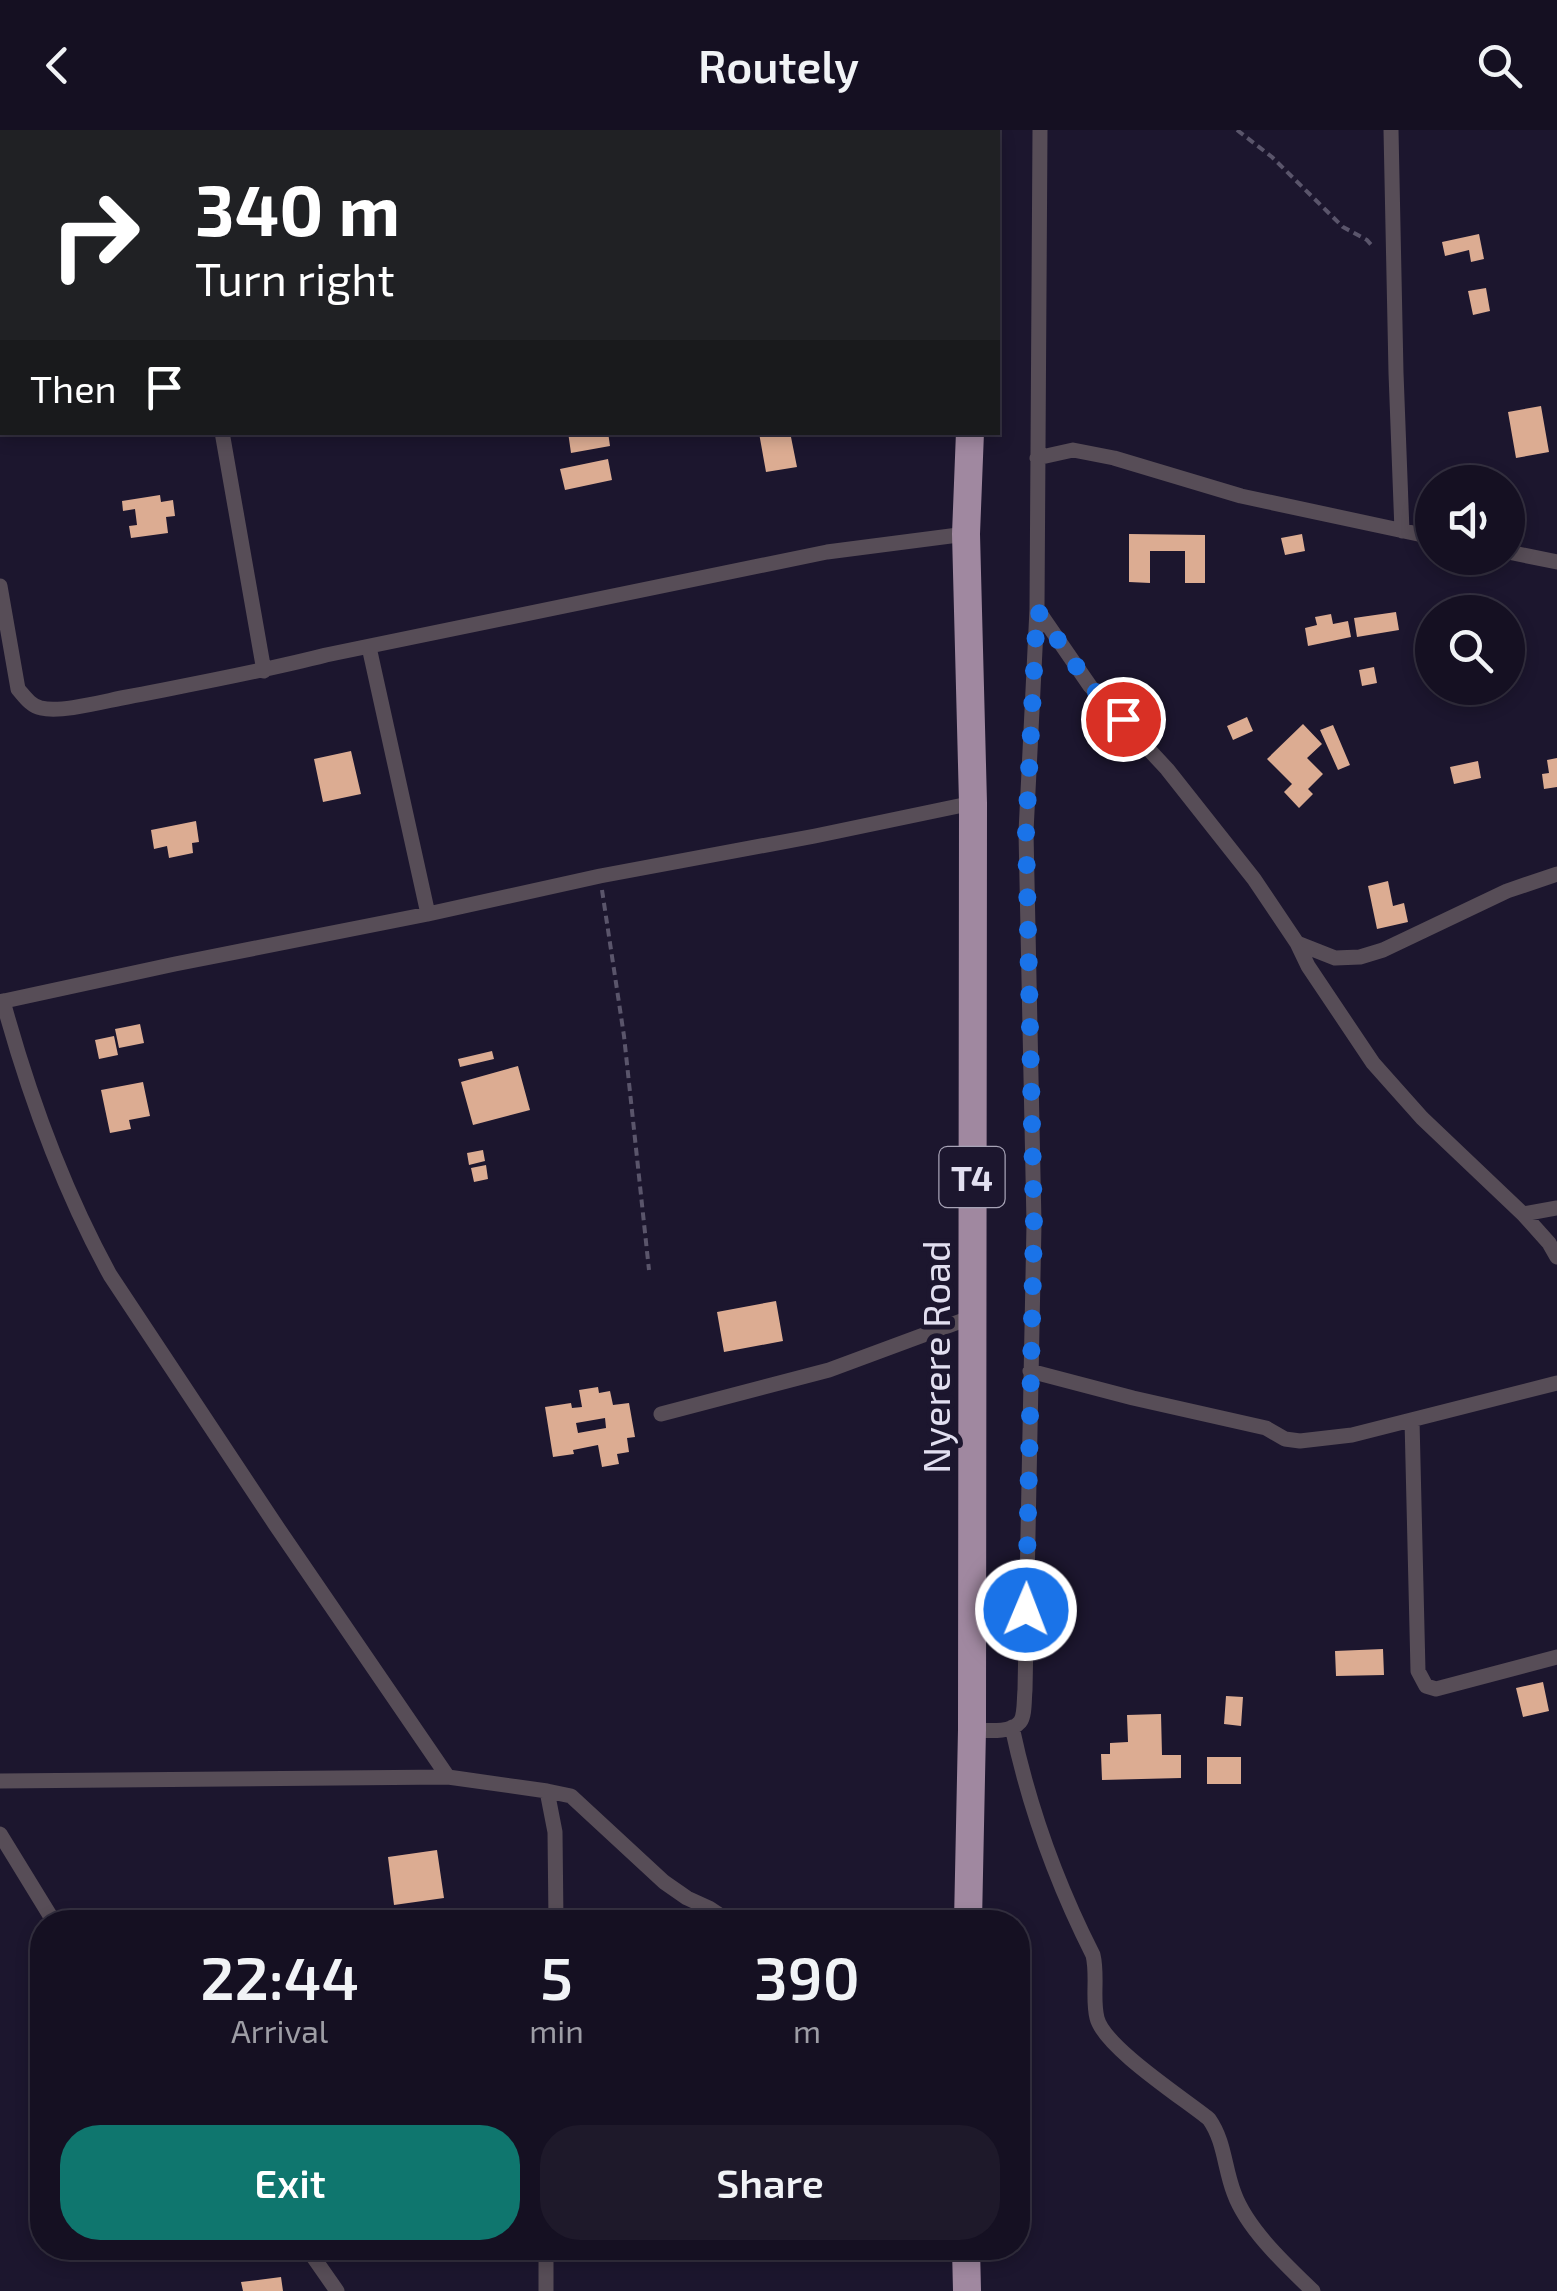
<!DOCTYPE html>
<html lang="en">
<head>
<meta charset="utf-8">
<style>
	:root { --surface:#151022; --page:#1e192a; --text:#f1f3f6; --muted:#9d9da5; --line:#343040; --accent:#0f766e }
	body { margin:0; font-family:"Exo 2",sans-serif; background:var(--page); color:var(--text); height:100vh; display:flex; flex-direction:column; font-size:38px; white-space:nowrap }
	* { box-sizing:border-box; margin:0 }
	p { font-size:32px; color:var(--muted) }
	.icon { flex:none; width:55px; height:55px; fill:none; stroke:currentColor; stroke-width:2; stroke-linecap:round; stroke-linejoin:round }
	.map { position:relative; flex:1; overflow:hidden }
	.panel { position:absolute; left:30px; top:1780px; width:1000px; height:350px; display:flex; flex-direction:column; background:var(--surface); border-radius:40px; box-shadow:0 5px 15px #0003,0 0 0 2px var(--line) }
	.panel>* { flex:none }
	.hud { position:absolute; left:0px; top:0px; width:1000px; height:305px; box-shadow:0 5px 15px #0003,0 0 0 2px var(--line); background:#202124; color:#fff; overflow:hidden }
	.tools { position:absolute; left:1415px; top:335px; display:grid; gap:20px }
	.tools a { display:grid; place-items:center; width:110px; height:110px; border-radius:50%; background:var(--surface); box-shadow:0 5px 15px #0003,0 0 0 2px var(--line); font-size:50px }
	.pin { position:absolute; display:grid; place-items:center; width:85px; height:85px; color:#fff; margin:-42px; border:5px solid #fff; border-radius:50%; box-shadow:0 2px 10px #0007 }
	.me { position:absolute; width:110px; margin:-55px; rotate:1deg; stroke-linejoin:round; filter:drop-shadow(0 0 8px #0008) }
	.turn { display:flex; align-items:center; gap:35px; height:210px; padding:0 30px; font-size:45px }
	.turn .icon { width:130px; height:130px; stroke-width:2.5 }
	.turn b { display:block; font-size:70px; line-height:85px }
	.then { display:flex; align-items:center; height:95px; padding:0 30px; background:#0003; gap:20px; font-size:38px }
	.eta { display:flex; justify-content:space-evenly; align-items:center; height:170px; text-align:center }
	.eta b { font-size:60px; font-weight:600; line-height:70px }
	.button { display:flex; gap:20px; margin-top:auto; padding:20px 30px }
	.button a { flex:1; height:115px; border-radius:40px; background:var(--accent); color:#fff; font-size:40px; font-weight:600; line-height:115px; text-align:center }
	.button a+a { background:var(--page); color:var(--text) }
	header { display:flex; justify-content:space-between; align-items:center; height:130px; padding:0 30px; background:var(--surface); font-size:45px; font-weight:600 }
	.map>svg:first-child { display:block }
</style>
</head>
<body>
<header><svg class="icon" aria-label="back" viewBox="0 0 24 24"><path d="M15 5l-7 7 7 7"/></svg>Routely<svg class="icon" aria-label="search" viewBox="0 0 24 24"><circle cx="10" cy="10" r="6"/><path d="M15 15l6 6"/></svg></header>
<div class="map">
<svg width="1557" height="2161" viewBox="0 0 1557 2161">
	<rect width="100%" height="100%" fill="#1c162e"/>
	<!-- building -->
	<path fill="#dcac92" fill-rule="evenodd" d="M1479 104 1484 129 1471 132 1469 120 1445 126 1442 112Z
		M1486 158 1490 181 1473 185 1468 161Z
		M1541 276 1549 322 1516 328 1508 282Z
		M568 302H608L610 316 571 323Z
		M790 302 797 337 766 342 759 303Z
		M608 329 612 350 565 360 560 339Z
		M160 365 161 372 173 370 175 386 166 387 168 403 131 408 129 396 137 395 135 379 123 381 122 371Z
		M1129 404 1205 405V453H1185V421H1150V453L1129 452Z
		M1302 404 1305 421 1285 425 1281 408Z
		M1396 482 1399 500 1357 507 1354 488Z
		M1331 484 1333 494 1348 491 1351 507 1308 516 1305 498 1317 495 1315 487Z
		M1374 537 1377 553 1362 556 1359 540Z
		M1247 587 1253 601 1233 610 1227 596Z
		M1303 594 1322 614 1307 628 1323 644 1308 659 1313 664 1299 678 1284 662 1292 654 1267 629Z
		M1333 595 1350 635 1338 640 1320 600Z
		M351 621 361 664 323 672 314 629Z
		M1557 628V657L1544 659 1542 644 1549 643 1547 630Z
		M1478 631 1481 648 1454 654 1450 637Z
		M196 691 199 712 192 713 193 723 169 728 167 716 154 719 151 700Z
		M1388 751 1393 776 1404 773 1408 792 1377 799 1368 756Z
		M140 894 144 913 119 918 115 899Z
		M114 906 118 925 99 929 95 910Z
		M492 921 494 929 460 937 458 929Z
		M518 936 530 980 473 995 461 952Z
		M143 952 150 986 129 990 131 999 110 1003 101 960Z
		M483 1020 485 1031 469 1035 467 1023Z
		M486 1035 488 1049 474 1052 471 1038Z
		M776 1171 783 1211 724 1222 717 1182Z
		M598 1257 599 1263 610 1261 613 1275 629 1273 635 1307 627 1308 629 1322 617 1324 619 1334 602 1337 598 1315 573 1320 574 1324 553 1327 545 1277 571 1273 572 1278 582 1277 579 1260ZM605 1288 606 1298 578 1303 576 1293Z
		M1383 1519 1384 1545 1336 1546 1335 1521Z
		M1543 1552 1549 1581 1523 1587 1516 1558Z
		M1226 1566 1243 1567 1241 1596 1224 1594Z
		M1161 1584 1162 1625H1181V1648L1102 1650 1101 1624H1110V1613L1128 1612 1127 1585Z
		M1207 1627H1241V1654H1207Z
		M437 1720 444 1768 394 1775 388 1727Z
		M281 2147 283 2161H243L241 2152Z"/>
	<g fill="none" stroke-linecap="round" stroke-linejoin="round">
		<!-- path -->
		<path stroke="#5a556b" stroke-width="4" stroke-dasharray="8 5" stroke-linecap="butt" d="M1237 0 1272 27 1343 97 1367 110 1374 118
			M602 760 624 906 649 1140"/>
		<!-- minor -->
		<path stroke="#574d57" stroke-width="15" d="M164 0V2
			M649 0V2
			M1391 0 1396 243 1402 401
			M0 92H2
			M222 302 264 541
			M1037 328 1073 320 1114 328 1241 366 1432 407
			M1508 422 1557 432
			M0 456 18 559C25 567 31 576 41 578 62 583 105 571 127 567 193 554 260 542 326 525L827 422 966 404
			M1037 479 1090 556 1167 639 1254 749 1297 813 1308 836 1373 933 1422 988 1523 1084 1549 1113 1557 1127
			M369 517 428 784
			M1297 813 1335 828 1360 827 1383 820 1507 761 1557 744
			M3 871C29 966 63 1059 110 1145L275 1394 448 1647 547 1661 571 1666 664 1752 687 1768 709 1778 730 1792
			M0 872 175 834 428 784 600 746 815 706 973 673
			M1523 1084 1557 1078
			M1030 1241 1133 1268 1266 1298 1285 1309 1300 1311 1352 1305 1557 1253
			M661 1284 829 1240 972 1187
			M1412 1290 1418 1541 1426 1556 1436 1559 1557 1527
			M1012 1597C1029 1677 1056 1752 1093 1825 1098 1846 1092 1868 1097 1888 1104 1917 1183 1968 1209 1989 1225 2012 1224 2037 1234 2063 1247 2099 1286 2135 1313 2161
			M972 1600C984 1600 1010 1604 1020 1592 1025 1586 1024 1569 1025 1560L1034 1094 1026 702 1037 479 1040 0
			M0 1651 448 1647
			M547 1661 555 1702 556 1792
			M0 1704 54 1792
			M307 2118 337 2161
			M546 2161V2118"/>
		<!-- trunk -->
		<path stroke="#a088a0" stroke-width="28" d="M978 0V2
			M968 1792 972 1600 973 673 966 404 970 302
			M966 2118 967 2161"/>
	</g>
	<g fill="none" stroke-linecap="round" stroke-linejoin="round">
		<!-- route -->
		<path stroke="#1a73e8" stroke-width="18" stroke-dasharray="0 32.4" d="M1026 1480 1034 1094 1026 702 1037 480 1090 556 1123 589"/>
	</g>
	<g text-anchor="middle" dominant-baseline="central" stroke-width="10" stroke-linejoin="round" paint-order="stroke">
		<!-- shield labels -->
		<rect fill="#1c162e" stroke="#a7a3b6" stroke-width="2.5" x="939.5" y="1017" width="65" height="60" rx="8"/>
		<g font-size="35" font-weight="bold" fill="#e2dff0">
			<text x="972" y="1047">T4</text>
		</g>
		<!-- street labels -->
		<g font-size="38" fill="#e2dff0" stroke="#1c162e">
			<text transform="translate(935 1227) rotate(-90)">Nyerere Road</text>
		</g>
	</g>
</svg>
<div class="tools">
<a><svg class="icon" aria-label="sound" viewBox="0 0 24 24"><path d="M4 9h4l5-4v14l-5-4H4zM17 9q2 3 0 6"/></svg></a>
<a><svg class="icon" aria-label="search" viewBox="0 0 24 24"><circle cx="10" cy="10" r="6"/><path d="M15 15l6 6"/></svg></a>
</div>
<div class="pin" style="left:1123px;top:589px;background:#d93025"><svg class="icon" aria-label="arrive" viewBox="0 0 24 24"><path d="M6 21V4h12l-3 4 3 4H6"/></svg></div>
<svg class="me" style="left:1026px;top:1480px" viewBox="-20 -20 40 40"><circle r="17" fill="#1a73e8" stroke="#fff" stroke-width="3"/><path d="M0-11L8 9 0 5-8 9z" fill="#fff"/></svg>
<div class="hud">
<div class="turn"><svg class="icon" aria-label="right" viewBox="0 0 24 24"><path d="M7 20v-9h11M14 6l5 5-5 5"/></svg><div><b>340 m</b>Turn right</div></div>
<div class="then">Then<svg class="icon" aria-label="arrive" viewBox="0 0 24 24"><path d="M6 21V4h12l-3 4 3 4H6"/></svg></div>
</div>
<section class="panel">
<div class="eta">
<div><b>22:44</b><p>Arrival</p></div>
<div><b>5</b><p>min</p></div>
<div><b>390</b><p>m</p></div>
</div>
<div class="button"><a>Exit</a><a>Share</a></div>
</section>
</div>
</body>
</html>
